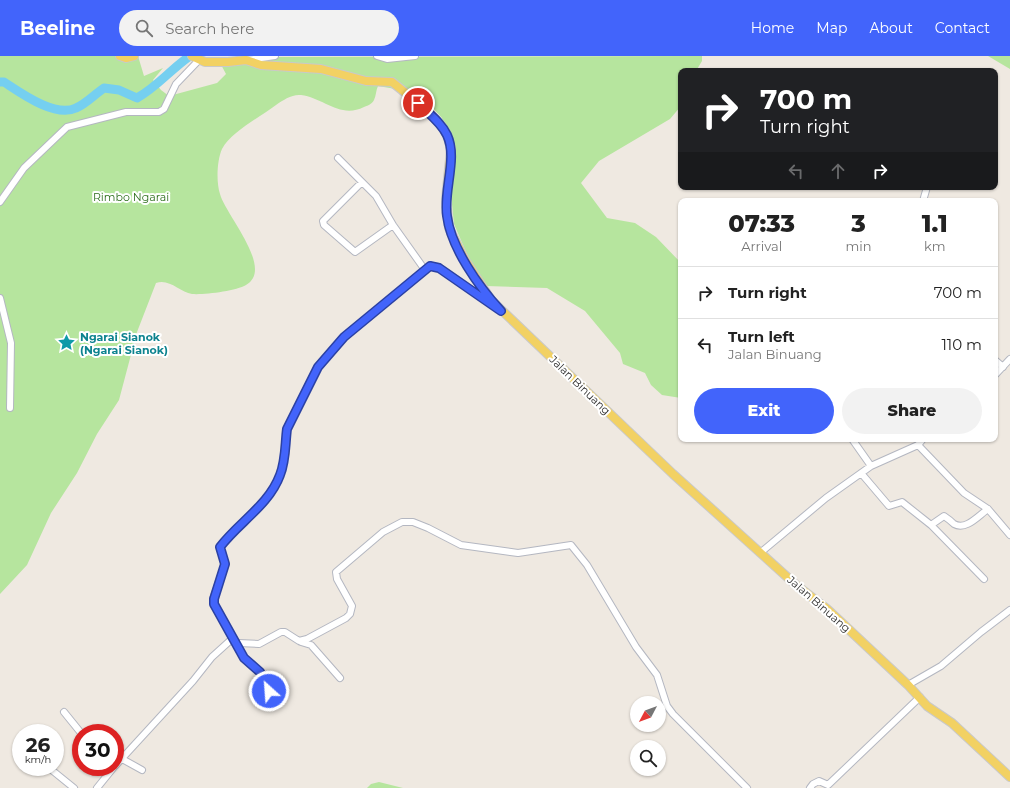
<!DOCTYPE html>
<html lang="en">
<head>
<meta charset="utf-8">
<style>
	:root { --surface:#fff; --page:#f2f2f2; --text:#222; --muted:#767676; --line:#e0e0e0; --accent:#4264fb }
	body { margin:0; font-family:Montserrat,sans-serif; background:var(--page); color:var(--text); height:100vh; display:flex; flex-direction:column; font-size:15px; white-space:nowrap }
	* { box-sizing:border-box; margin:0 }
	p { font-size:13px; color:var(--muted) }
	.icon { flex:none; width:22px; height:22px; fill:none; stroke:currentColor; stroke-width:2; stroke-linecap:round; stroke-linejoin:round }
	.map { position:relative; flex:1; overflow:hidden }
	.details { position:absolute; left:678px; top:142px; width:320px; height:244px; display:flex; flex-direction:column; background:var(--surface); border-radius:8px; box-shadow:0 1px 3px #0004 }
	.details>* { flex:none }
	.banner { position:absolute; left:678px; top:12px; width:320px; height:122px; border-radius:8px; box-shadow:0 1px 3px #0004; background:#202124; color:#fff; overflow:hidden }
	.needle { width:26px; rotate:229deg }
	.fabs { position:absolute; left:630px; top:640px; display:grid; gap:8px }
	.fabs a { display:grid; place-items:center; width:36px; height:36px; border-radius:50%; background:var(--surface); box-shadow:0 1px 3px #0004; font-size:20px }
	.speed { position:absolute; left:12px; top:668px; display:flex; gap:8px; font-size:20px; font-weight:700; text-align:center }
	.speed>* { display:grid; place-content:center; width:52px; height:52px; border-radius:50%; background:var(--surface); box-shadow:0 1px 3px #0004; line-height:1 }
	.speed small { font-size:10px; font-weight:400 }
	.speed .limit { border:6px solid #d22; background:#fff; color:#111 }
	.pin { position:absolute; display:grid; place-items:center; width:34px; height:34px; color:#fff; margin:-17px; border:2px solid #fff; border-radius:50%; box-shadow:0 1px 4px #0007 }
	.me { position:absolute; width:44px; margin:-22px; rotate:334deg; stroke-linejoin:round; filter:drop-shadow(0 0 3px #0008) }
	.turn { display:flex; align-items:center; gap:14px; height:84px; padding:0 16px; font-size:18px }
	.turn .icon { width:52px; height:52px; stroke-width:2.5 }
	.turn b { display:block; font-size:28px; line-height:34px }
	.lanes { display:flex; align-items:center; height:38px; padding:0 16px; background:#0003; justify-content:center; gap:20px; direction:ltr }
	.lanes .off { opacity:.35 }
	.eta { display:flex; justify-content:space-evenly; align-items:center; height:68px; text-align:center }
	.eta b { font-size:24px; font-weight:800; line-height:28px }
	.primary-button { display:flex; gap:8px; margin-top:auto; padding:8px 16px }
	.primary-button a { flex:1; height:46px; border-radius:24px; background:var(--accent); color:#fff; font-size:16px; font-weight:800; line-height:46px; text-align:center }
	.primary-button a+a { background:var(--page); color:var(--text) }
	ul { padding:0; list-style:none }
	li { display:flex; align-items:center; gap:12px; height:52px; padding:0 16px; border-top:1px solid var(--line) }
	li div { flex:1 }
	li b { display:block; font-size:15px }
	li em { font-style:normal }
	header { display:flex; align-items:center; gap:24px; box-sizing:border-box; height:56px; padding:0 20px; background:var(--accent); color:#fff }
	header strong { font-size:19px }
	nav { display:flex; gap:22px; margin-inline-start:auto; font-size:14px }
	.search { width:280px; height:36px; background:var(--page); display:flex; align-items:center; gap:10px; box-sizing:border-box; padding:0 14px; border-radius:22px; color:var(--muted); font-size:15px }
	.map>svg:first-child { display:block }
</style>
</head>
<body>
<header>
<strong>Beeline</strong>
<div class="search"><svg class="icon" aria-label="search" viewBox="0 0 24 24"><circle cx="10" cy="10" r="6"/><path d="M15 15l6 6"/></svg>Search here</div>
<nav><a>Home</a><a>Map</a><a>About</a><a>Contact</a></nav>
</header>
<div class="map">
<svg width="1010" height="732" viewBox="0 0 1010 732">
	<rect width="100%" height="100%" fill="#efe9e1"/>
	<!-- green -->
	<path fill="#b6e59e" d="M0 0H138L144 20 163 12 153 24 161 34 169 40 217 27 226 18 218 3 236 1 702 0V5L696 15H681V50L670 63 599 105 581 127 607 162 635 167 656 181 681 207V342L662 339 651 329 645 317 623 308 620 297 585 255 547 232 486 230 470 205 454 168 444 70 442 62 419 37 378 30C376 34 376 40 374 44 372 48 367 50 364 51 340 63 324 42 301 39 292 38 283 44 276 49 260 61 231 76 222 93 217 104 216 126 220 138 225 158 275 213 246 229 236 235 204 239 192 238 180 236 169 222 156 227L137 276 119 344 97 378 77 417 51 457 27 509 0 538Z
		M988 0H1010V13Z
		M379 726 403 732H367L371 728Z"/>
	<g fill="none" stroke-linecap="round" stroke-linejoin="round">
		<!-- river -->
		<path stroke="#75cff0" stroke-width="9" d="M0 26H4C21 37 55 62 76 52 86 48 95 38 104 32L119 34 137 42C157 31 171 13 190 0"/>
		<defs>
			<path id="minor" d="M377 0 387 3 415 0
				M247 4 275 0
				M338 102 376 140 393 169 425 214
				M362 126 323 165 324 169 355 196 393 169
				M923 145 927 131
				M0 146 24 112 67 71 126 56H159L164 53 176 28 199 4
				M0 242 11 287 10 352
				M995 304 1003 311
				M995 319 1010 303
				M852 383 871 410
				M918 389 964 437 988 453 1010 479
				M861 417 889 450 902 446 931 469 984 523
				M931 469 944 460C947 462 951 465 954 468 966 475 979 459 988 453
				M760 497 826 442 871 410 918 389 923 383
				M301 586 311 589 340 622
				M238 587 259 588 281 576H285L299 585 307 583 346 562 350 558 352 550 337 523 336 516 383 476 402 466H413L428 472 461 489 518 497 571 489 587 509 636 591 657 619 667 650 673 658 747 732
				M908 629 941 610 981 576 1010 554
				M275 642 267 631 260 616 244 602 214 548 213 543 225 508 220 491C239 466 269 449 280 418 286 404 285 388 287 373L318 311 344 281 430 210 439 211 493 249
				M64 656 81 677
				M115 699 142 714
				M115 710 193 625 212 601 233 582
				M48 711 74 732
				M97 732 114 711
				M810 732 813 728 819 725 828 729 920 641"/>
			<path id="major" d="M120 0 126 2 134 0
				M192 0 205 6H228L246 4 261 9 321 13 366 25 392 26 418 47 441 69 447 79 451 93 446 143 449 172 465 204 491 244 673 418 796 529 827 553 908 629 927 650 952 667 1010 721"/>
		</defs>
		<!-- minor casing -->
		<use href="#minor" stroke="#b4b7c1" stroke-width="8"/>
		<!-- major casing -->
		<use href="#major" stroke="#c9c9c9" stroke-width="10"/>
		<!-- minor -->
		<use href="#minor" stroke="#fff" stroke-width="6"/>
		<!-- major -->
		<use href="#major" stroke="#f2d163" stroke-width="8"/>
	</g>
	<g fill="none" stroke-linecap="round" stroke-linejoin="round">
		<defs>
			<path id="route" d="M269 635 260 616 244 602 214 548V543L225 508 220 491C239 466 269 449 280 419 286 404 285 388 287 373L318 311 344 281 430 210 439 212 501 255C479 231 451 192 447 160 443 135 458 102 447 79 441 66 428 57 418 47"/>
		</defs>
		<!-- route casing -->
		<use href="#route" stroke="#2b41a3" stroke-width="10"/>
		<!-- route -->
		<use href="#route" stroke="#4264fb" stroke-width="7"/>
	</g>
	<!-- icons -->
	<defs>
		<symbol id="sight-bare" viewBox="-9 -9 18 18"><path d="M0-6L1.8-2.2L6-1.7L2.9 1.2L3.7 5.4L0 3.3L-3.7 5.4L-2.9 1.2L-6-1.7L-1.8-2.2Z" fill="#0f9aa8" stroke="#fff" stroke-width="2.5" paint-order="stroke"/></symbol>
	</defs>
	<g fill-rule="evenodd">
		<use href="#sight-bare" x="54" y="274" width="25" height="25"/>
	</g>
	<g text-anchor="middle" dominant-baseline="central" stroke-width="4" stroke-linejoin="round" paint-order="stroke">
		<!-- park labels -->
		<g font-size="11" fill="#2c6e1b" stroke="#fff">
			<text x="131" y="141">Rimbo Ngarai</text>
		</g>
		<!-- culture labels -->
		<g font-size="11" font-weight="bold" fill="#0d838f" stroke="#fff" text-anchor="start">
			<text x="80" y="281">Ngarai Sianok<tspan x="80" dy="13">(Ngarai Sianok)</tspan></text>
		</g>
		<!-- street labels -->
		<g font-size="11" fill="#2e2e2e" stroke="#fff">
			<text transform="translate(580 329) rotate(44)">Jalan Binuang</text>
			<text transform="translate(819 548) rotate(41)">Jalan Binuang</text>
		</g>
	</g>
</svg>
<div class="fabs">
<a><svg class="needle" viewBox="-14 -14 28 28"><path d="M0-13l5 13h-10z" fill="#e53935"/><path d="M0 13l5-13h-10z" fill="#767676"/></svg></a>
<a><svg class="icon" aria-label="search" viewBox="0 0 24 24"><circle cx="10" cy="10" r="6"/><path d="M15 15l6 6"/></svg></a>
</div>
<div class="speed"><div>26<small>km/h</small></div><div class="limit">30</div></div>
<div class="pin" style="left:418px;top:47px;background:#d93025"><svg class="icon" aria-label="arrive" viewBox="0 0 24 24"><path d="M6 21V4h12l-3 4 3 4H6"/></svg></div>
<svg class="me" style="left:269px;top:635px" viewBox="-20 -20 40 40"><circle r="17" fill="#4264fb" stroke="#fff" stroke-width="3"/><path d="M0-11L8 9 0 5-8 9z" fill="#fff"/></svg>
<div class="banner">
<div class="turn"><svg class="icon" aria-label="right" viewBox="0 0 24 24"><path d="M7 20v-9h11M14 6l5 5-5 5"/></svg><div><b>700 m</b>Turn right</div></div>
<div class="lanes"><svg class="icon off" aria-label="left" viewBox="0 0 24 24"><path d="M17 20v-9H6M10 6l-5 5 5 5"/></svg><svg class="icon off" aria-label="ahead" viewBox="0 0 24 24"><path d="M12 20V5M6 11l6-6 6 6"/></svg><svg class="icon" aria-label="right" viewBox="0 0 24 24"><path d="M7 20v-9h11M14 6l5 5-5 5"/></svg></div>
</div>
<section class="details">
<div class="eta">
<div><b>07:33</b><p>Arrival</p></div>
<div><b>3</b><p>min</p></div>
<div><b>1.1</b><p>km</p></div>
</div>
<ul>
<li><svg class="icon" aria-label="right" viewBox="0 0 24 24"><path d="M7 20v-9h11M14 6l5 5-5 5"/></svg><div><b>Turn right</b></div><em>700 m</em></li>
<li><svg class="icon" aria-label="left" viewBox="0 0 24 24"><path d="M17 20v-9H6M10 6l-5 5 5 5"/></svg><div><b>Turn left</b><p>Jalan Binuang</p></div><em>110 m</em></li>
</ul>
<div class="primary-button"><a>Exit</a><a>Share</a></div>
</section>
</div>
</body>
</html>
